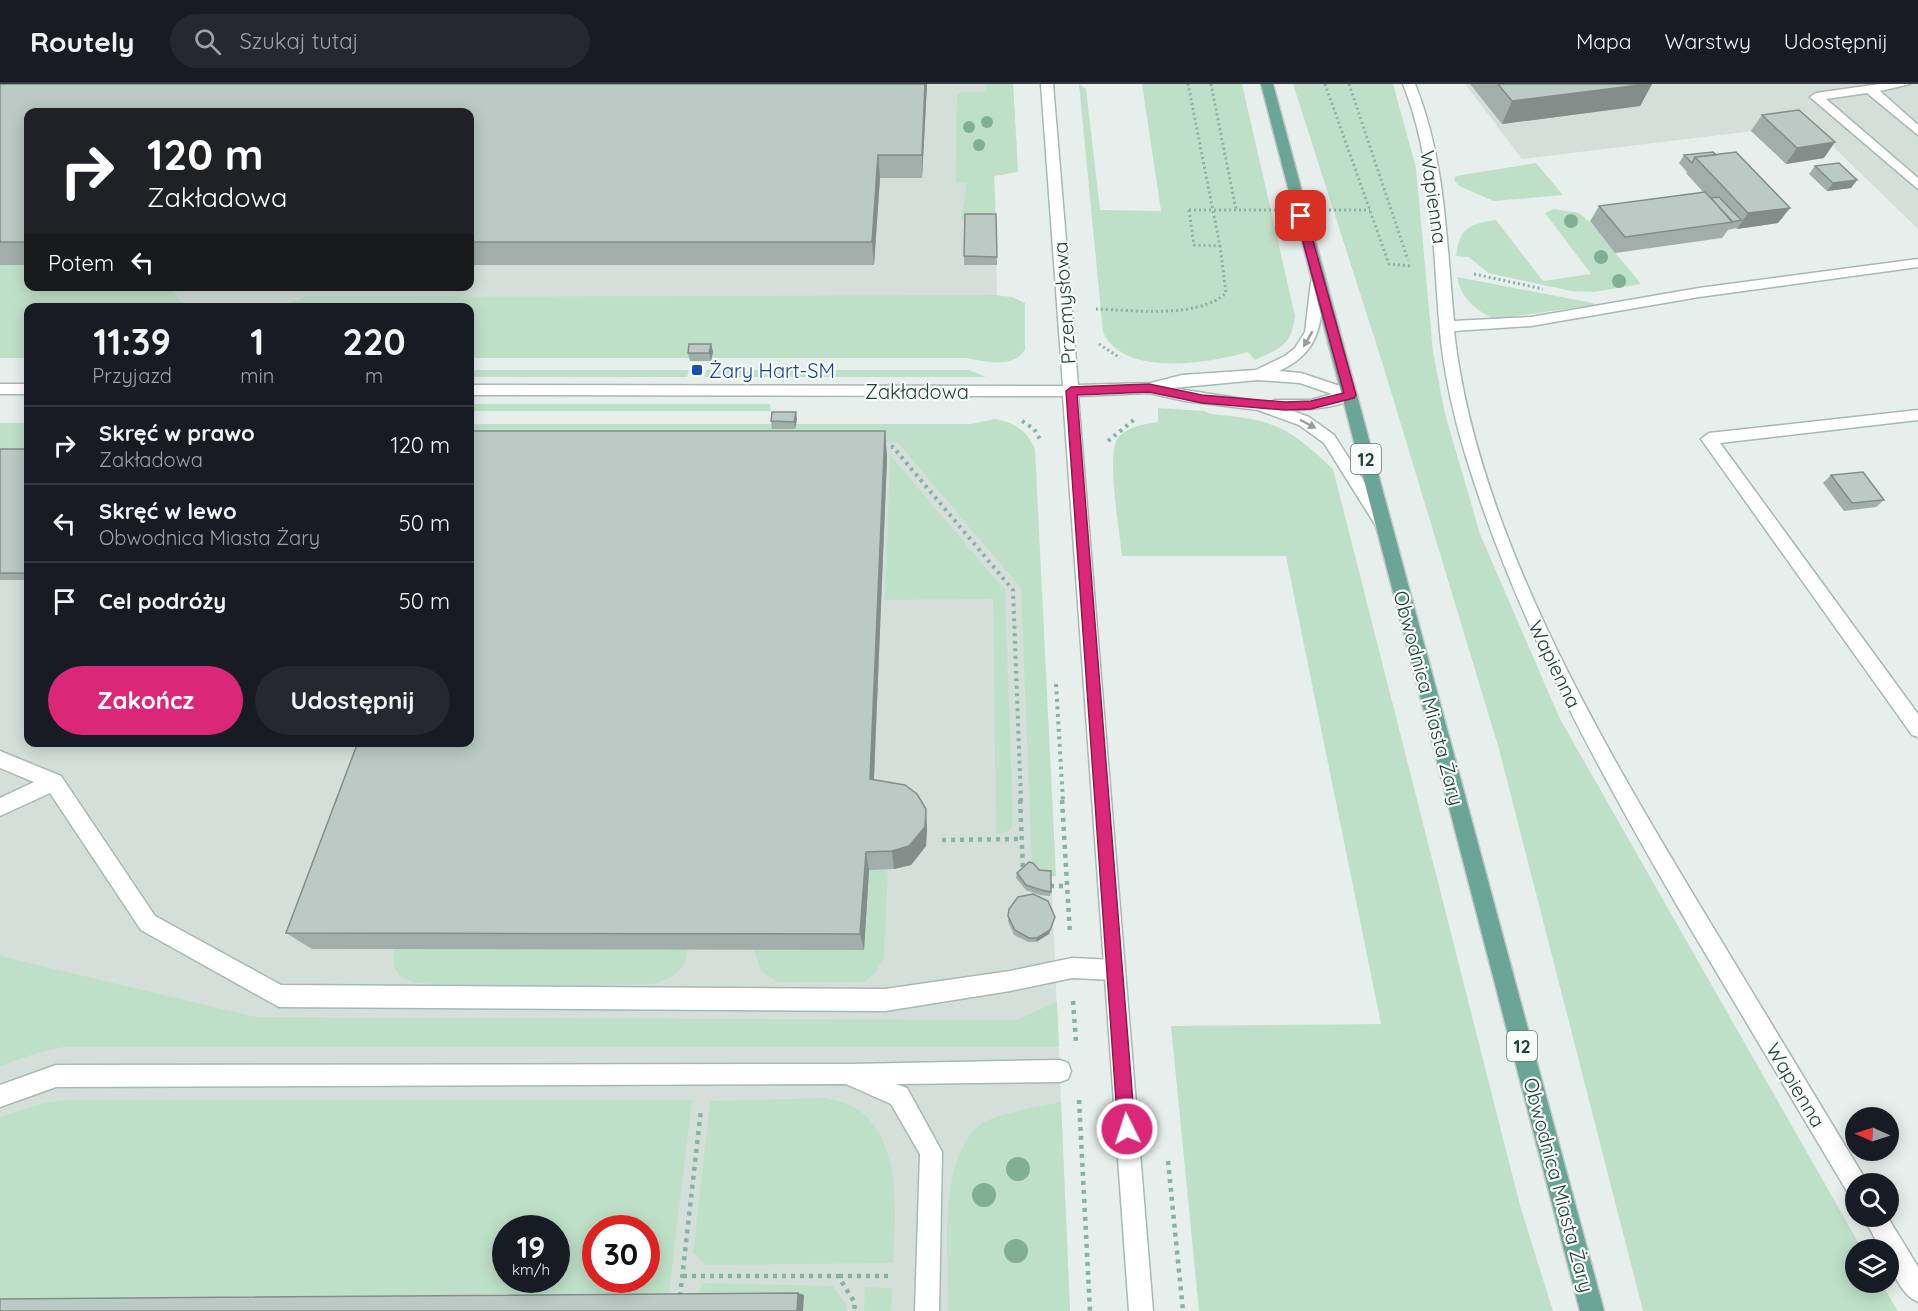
<!DOCTYPE html>
<html lang="pl">
<head>
<meta charset="utf-8">
<style>
	:root { --surface:#171b24; --page:#242831; --text:#f1f3f6; --muted:#9ea1a6; --line:#363941; --accent:#db2777 }
	body { margin:0; font-family:Quicksand,sans-serif; background:var(--page); color:var(--text); height:100vh; display:flex; flex-direction:column; font-size:22px; white-space:nowrap }
	* { box-sizing:border-box; margin:0 }
	p { font-size:20px; color:var(--muted) }
	.icon { flex:none; width:33px; height:33px; fill:none; stroke:currentColor; stroke-width:2; stroke-linecap:round; stroke-linejoin:round }
	.map { position:relative; flex:1; overflow:hidden }
	.side { position:absolute; left:24px; top:219px; width:450px; height:444px; display:flex; flex-direction:column; background:var(--surface); border-radius:12px; box-shadow:0 3px 15px #0003 }
	.side>* { flex:none }
	.banner { position:absolute; left:24px; top:24px; width:450px; height:183px; border-radius:12px; box-shadow:0 3px 15px #0003; background:#202124; color:#fff; overflow:hidden }
	.needle { width:39px; rotate:273deg }
	.tools { position:absolute; left:1845px; top:1023px; display:grid; gap:12px }
	.tools a { display:grid; place-items:center; width:54px; height:54px; border-radius:50%; background:var(--surface); box-shadow:0 3px 15px #0003; font-size:30px }
	.speed { position:absolute; left:492px; top:1131px; display:flex; gap:12px; font-size:30px; font-weight:700; text-align:center }
	.speed>* { display:grid; place-content:center; width:78px; height:78px; border-radius:50%; background:var(--surface); box-shadow:0 3px 15px #0003; line-height:1 }
	.speed small { font-size:15px; font-weight:400 }
	.speed .limit { border:9px solid #d22; background:#fff; color:#111 }
	.pin { position:absolute; display:grid; place-items:center; width:51px; height:51px; color:#fff; margin:-26px; border-radius:12px; box-shadow:0 3px 9px #0006 }
	.me { position:absolute; width:66px; margin:-33px; rotate:356deg; stroke-linejoin:round; filter:drop-shadow(0 0 4px #0008) }
	.turn { display:flex; align-items:center; gap:21px; height:126px; padding:0 24px; font-size:27px }
	.turn .icon { width:78px; height:78px; stroke-width:2.5 }
	.turn b { display:block; font-size:42px; line-height:51px }
	.then { display:flex; align-items:center; height:57px; padding:0 24px; background:#0003; gap:12px; font-size:22px }
	.eta { display:flex; justify-content:space-evenly; align-items:center; height:102px; text-align:center }
	.eta b { font-size:36px; font-weight:800; line-height:42px }
	.button { display:flex; gap:12px; margin-top:auto; padding:12px 24px }
	.button a { flex:1; height:69px; border-radius:36px; background:var(--accent); color:#fff; font-size:24px; font-weight:800; line-height:69px; text-align:center }
	.button a+a { background:var(--page); color:var(--text) }
	ul { padding:0; list-style:none }
	li { display:flex; align-items:center; gap:18px; height:78px; padding:0 24px; border-top:2px solid var(--line) }
	li div { flex:1 }
	li b { display:block; font-size:22px }
	li em { font-style:normal }
	header { display:flex; align-items:center; gap:36px; box-sizing:border-box; height:84px; padding:0 30px; background:var(--surface); border-bottom:2px solid var(--line) }
	header strong { font-size:28px }
	nav { display:flex; gap:33px; margin-inline-start:auto; font-size:21px }
	.search { width:420px; height:54px; background:var(--page); display:flex; align-items:center; gap:15px; box-sizing:border-box; padding:0 21px; border-radius:33px; color:var(--muted); font-size:22px }
	.map>svg:first-child { display:block }
</style>
</head>
<body>
<header>
<strong>Routely</strong>
<div class="search"><svg class="icon" aria-label="search" viewBox="0 0 24 24"><circle cx="10" cy="10" r="6"/><path d="M15 15l6 6"/></svg>Szukaj tutaj</div>
<nav><a>Mapa</a><a>Warstwy</a><a>Udostępnij</a></nav>
</header>
<div class="map">
<svg width="1918" height="1227" viewBox="0 0 1918 1227">
	<rect width="100%" height="100%" fill="#e6efeb"/>
	<!-- built -->
	<path fill="#d4dfda" fill-rule="evenodd" d="M0 0H1013L1018 88 994 92 998 246 470 224H28L0 267ZM28 28H470V202H28Z
		M1465 0H1918V145L1810 40 1522 75Z
		M28 348V658H470V348H1000L1043 603 1070 1227H0V349ZM506 1144H556V1196H506ZM596 1144H646V1196H596Z"/>
	<!-- green -->
	<path fill="#bfe0c8" fill-rule="evenodd" d="M986 0H1013L1018 88 994 92 996 138H965L961 135 967 99 956 98 957 11 961 8H986Z
		M1079 0 1086 5 1100 126 1161 127 1142 0H1242L1295 232C1291 262 1281 264 1255 276L1248 268C1210 279 1123 294 1103 248Z
		M1293 0H1393L1416 84 1433 268 1445 330 1480 450 1560 635 1862 1165 1856 1166V1198L1881 1199 1898 1227H1643L1499 665 1383 281Z
		M1536 79 1563 111 1494 117 1459 102 1454 96 1456 92Z
		M1554 125 1579 129 1590 138 1641 200 1594 208 1571 207 1488 189 1469 173 1456 172C1460 144 1468 140 1496 136L1543 197 1591 190 1545 129Z
		M0 181H28V202L171 203 183 223 28 224V274H0Z
		M1457 193 1593 219 1594 221 1495 235C1476 227 1461 214 1457 193Z
		M995 211 1012 213 1025 219V266C1013 285 983 277 965 274H470V224H271L307 213Z
		M470 286H689L687 293H470Z
		M706 286H969L986 293H705Z
		M470 320H770L771 327H470Z
		M1158 324 1204 327 1211 330C1275 336 1286 341 1333 385L1521 1125 1553 1227H1199L1171 942 1381 940 1286 472H1122C1120 449 1105 367 1119 352 1130 342 1145 340 1158 338Z
		M995 335C1015 339 1027 346 1035 365L1056 792 1046 793 1032 784 1021 504 898 359 470 358V340H971Z
		M0 339H28V367L0 366Z
		M890 371 1005 506 1013 736 1012 743 1007 748 996 750 993 515 885 516Z
		M888 785 884 875 874 890 864 898H778L761 887 754 865 863 866 869 786Z
		M393 864 687 865C688 886 671 895 653 900L461 903 412 898 400 892 394 883Z
		M0 872 256 933 1016 936 1057 918 1059 963H63L34 970 0 982Z
		M825 1014C833 1016 844 1018 852 1022 903 1049 896 1132 893 1179L706 1181 693 1169 710 1017Z
		M65 1016H692L668 1218 0 1222V1033L40 1020ZM506 1144H556V1196H506ZM596 1144H646V1196H596Z
		M1061 1018 1070 1227H948C949 1173 936 1075 981 1040 994 1030 1043 1022 1061 1018Z
		M704 1199 833 1202 847 1222V1227H797L691 1217Z
		M865 1203 892 1204 891 1227H864Z"/>
	<g fill="none" stroke-linecap="round" stroke-linejoin="round">
		<defs>
			<path id="service" d="M1880 0H1910L1880 7 1918 41V51L1867 9 1826 15 1918 94V105L1810 13 1816 9Z
				M1918 326V336L1720 359 1918 630V653L1912 651 1701 355 1709 349Z
				M0 667 61 692 155 832 281 901 885 905 1010 887 1072 874 1115 876 1122 879 1125 886 1122 893 1115 896 1072 894 1010 907 885 927 279 923 141 846 50 709 0 732V714L34 698 0 684Z
				M1060 976 1068 979 1071 987 1068 995 1060 998 896 1000 907 1004 942 1068 939 1227H915L920 1070 891 1020 846 1000 56 1003 0 1023V1001L56 981 851 980Z"/>
			<path id="minor" d="M1041 0H1053L1078 301 1151 299 1182 291 1256 286 1285 272 1295 264 1305 248 1311 198 1313 195H1323L1325 198C1320 240 1322 267 1279 287L1301 289 1355 307 1357 311C1349 323 1305 326 1290 326L1309 333 1334 351 1390 438 1382 444 1376 442 1324 359 1299 341 1258 326 1185 317 1149 309 1078 312 1153 1227H1129L1063 312 470 311V301L1063 302ZM1258 296 1300 299 1332 310 1311 316H1275L1269 319 1172 304Z
				M1403 0H1415C1446 77 1446 156 1454 237L1531 233 1699 204 1918 175V183L1699 213 1531 242 1454 247C1476 445 1598 652 1699 820 1754 911 1809 1002 1864 1093L1867 1100H1856V1112L1848 1109C1795 1020 1742 931 1689 842 1602 693 1518 542 1467 376 1455 338 1446 298 1441 258 1432 170 1436 83 1403 0Z
				M0 300H28V310H0Z
				M1863 1132H1887L1918 1183V1218C1901 1211 1888 1183 1888 1166H1881Z"/>
			<path id="primary" d="M1261 0H1273L1604 1227H1580Z"/>
		</defs>
		<!-- service casing -->
		<use href="#service" stroke="#a8b8b2" stroke-width="3"/>
		<!-- minor casing -->
		<use href="#minor" stroke="#a8b8b2" stroke-width="3"/>
		<!-- primary casing -->
		<use href="#primary" stroke="#c2cac8" stroke-width="3"/>
		<!-- path-far2 -->
		<path stroke="#86b3a5" stroke-width="3" stroke-dasharray="2 3" stroke-linecap="butt" d="M1211 0 1236 126
			M1325 0 1389 180 1410 182
			M1349 0 1408 176
			M1189 126 1194 161 1220 162
			M1474 190 1543 205
			M1096 225C1132 226 1199 235 1226 209L1220 162 1188 0
			M1099 260 1120 274"/>
		<!-- path-far1 -->
		<path stroke="#86b3a5" stroke-width="4" stroke-dasharray="3 4.5" stroke-linecap="butt" d="M1022 337 1034 345 1041 357
			M1108 357 1135 335
			M883 363H893L1013 506 1021 717
			M1056 600 1063 717"/>
		<!-- path -->
		<path stroke="#86b3a5" stroke-width="4.5" stroke-dasharray="4 5" stroke-linecap="butt" d="M1020 716 1023 787
			M1062 716 1070 850
			M942 756 1021 755
			M1050 802H1067
			M1073 917 1076 958
			M1079 1016 1090 1227
			M1168 1077 1183 1227
			M683 1192H838L855 1219 854 1227
			M839 1192H891
			M680 1212 701 1025"/>
		<!-- service -->
		<use href="#service" fill="#fff" fill-rule="evenodd"/>
		<!-- minor -->
		<use href="#minor" fill="#fff" fill-rule="evenodd"/>
		<!-- primary -->
		<use href="#primary" fill="#6aa596" fill-rule="evenodd"/>
		<!-- path-bridge -->
		<path stroke="#86b3a5" stroke-width="3" stroke-dasharray="2 3" stroke-linecap="butt" d="M1189 126H1370"/>
	</g>
	<!-- trees -->
	<g fill="#80af93">
		<circle cx="987" cy="38" r="6"/>
		<circle cx="969" cy="43" r="6"/>
		<circle cx="979" cy="61" r="6"/>
		<circle cx="1571" cy="137" r="7"/>
		<circle cx="1601" cy="173" r="7"/>
		<circle cx="1619" cy="197" r="7"/>
		<circle cx="1018" cy="1085" r="12"/>
		<circle cx="984" cy="1111" r="12"/>
		<circle cx="1016" cy="1167" r="12"/>
	</g>
	<!-- wall -->
	<path fill="#a1aea9" d="M0 0H927L922 94H880L874 181H470V28H28V181H0Z
		M1470 0H1652L1640 22 1502 40Z
		M1762 31 1824 74 1786 80 1751 47Z
		M1684 71H1716L1790 124 1778 139 1737 145 1736 144 1728 146 1722 154 1615 169 1590 137 1599 122 1703 108 1686 89 1687 88 1679 79Z
		M1815 82 1857 96 1851 104 1827 107 1809 90Z
		M965 130 997 173V181H964Z
		M711 260 713 268 711 277H690L688 269Z
		M797 335 795 345H772L771 337Z
		M885 347 887 374 874 696 927 744 926 762 911 781 894 785 869 786 864 866 312 865 286 849Z
		M0 365H28V496H0Z
		M1831 391 1884 416 1876 423 1844 427 1823 399Z
		M1017 789 1051 808 1050 812 1040 811 1026 806 1016 794Z
		M1009 825 1055 833 1049 850 1036 858H1028L1014 851 1008 837Z"/>
	<!-- shaded-wall -->
	<path fill="#838d89" d="M925 0H927L922 94V71Z
		M1648 0H1652L1640 22 1502 40 1512 17Z
		M1835 58 1824 74 1786 80 1797 64Z
		M878 71 880 94 874 181 872 158Z
		M1857 96 1851 104 1827 107 1833 99Z
		M1790 124 1778 139 1737 145 1748 129Z
		M711 260 713 268 711 277 709 269Z
		M796 328 797 335 795 345 794 338Z
		M885 347 887 374 873 715 870 695Z
		M926 725 927 744 926 762 911 781 894 785 892 767Z
		M866 768 869 786 864 866 860 850Z
		M1055 833 1049 850 1036 858 1037 854Z
		M798 1209 804 1211 803 1227H797Z"/>
	<!-- building -->
	<path fill="#bbcac4" stroke="#838d89" stroke-width="1.5" d="M0 0H925L922 71H878L872 158H470V28H28V158H0Z
		M1498 0H1648L1512 17Z
		M1799 26 1835 58 1797 64 1762 31Z
		M1713 68 1716 71 1695 73 1692 79 1684 71Z
		M1736 68 1790 124 1748 129 1695 73Z
		M1839 79 1857 96 1833 99 1815 82Z
		M1705 108 1733 138 1625 153 1599 122Z
		M1719 113 1741 136 1732 138 1711 114Z
		M965 130H996L997 173 964 172Z
		M689 260H711L709 269H688Z
		M772 328H796L794 338 771 337Z
		M470 347H885L870 695 905 701 917 710 926 725 925 743 909 762 892 767 866 768 860 850 286 849 358 658H470Z
		M0 365H28V489H0Z
		M1863 388 1884 416 1852 419 1831 391Z
		M1029 778 1033 779 1039 786 1051 787V808L1041 806 1026 801 1017 789Z
		M1033 810 1048 817 1055 833 1050 846 1037 854H1029L1015 846 1008 832 1009 825 1018 813Z
		M798 1209 797 1227H0V1215Z"/>
	<!-- one-way arrows -->
	<defs><path id="oneway-solid" d="M-6-.8H1V-3.2L6.5 0L1 3.2V.8H-6Z" transform="scale(1.5)"/></defs>
	<g fill="#92a09c">
		<use href="#oneway-solid" transform="translate(1308 255) rotate(120)"/>
		<use href="#oneway-solid" transform="translate(1308 340) rotate(28)"/>
	</g>
	<!-- route -->
	<path fill="#db2777" stroke="#8e194d" stroke-width="1.5" d="M1301 129 1306 132 1356 311 1354 314 1311 325 1285 326 1202 319 1149 308 1077 311 1135 1045 1133 1051 1127 1054 1121 1051 1118 1045 1066 307 1071 303 1149 300 1202 311 1285 318 1311 317 1344 309 1296 132Z"/>
	<!-- markers -->
	<rect fill="#1a4fb4" stroke="#f7fbf9" stroke-width="2" x="691" y="280" width="12" height="12" rx="3"/>
	<g text-anchor="middle" dominant-baseline="central" stroke-width="4.5" stroke-linejoin="round" paint-order="stroke">
		<!-- shield labels -->
		<g fill="#f7fbf9" stroke="#637a73" stroke-width="1.5">
			<rect x="1351" y="360" width="30" height="30" rx="4.5"/>
			<rect x="1507" y="947" width="30" height="30" rx="4.5"/>
		</g>
		<g font-size="18" font-weight="bold" fill="#24423a">
			<text x="1366" y="375">12</text>
			<text x="1522" y="962">12</text>
		</g>
		<!-- street labels -->
		<g font-size="20" fill="#24423a" stroke="#f7fbf9">
			<text transform="translate(1434 113) rotate(82)">Wapienna</text>
			<text transform="translate(1064 219) rotate(-94)">Przemysłowa</text>
			<text x="917" y="307">Zakładowa</text>
			<text transform="translate(1555 580) rotate(64)">Wapienna</text>
			<text transform="translate(1429 614) rotate(75)">Obwodnica Miasta Żary</text>
			<text transform="translate(1796 1001) rotate(59)">Wapienna</text>
			<text transform="translate(1559 1101) rotate(75)">Obwodnica Miasta Żary</text>
		</g>
		<!-- transit labels -->
		<g font-size="20" fill="#164399" stroke="#f7fbf9" text-anchor="start">
			<text x="709" y="286">Żary Hart-SM</text>
		</g>
	</g>
</svg>
<div class="tools">
<a><svg class="needle" viewBox="-14 -14 28 28"><path d="M0-13l5 13h-10z" fill="#e53935"/><path d="M0 13l5-13h-10z" fill="#9ea1a6"/></svg></a>
<a><svg class="icon" aria-label="search" viewBox="0 0 24 24"><circle cx="10" cy="10" r="6"/><path d="M15 15l6 6"/></svg></a>
<a><svg class="icon" aria-label="layers" viewBox="0 0 24 24"><path d="M12 4l9 5-9 5-9-5zM3 14l9 5 9-5"/></svg></a>
</div>
<div class="speed"><div>19<small>km/h</small></div><div class="limit">30</div></div>
<div class="pin" style="left:1301px;top:132px;background:#d93025"><svg class="icon" aria-label="arrive" viewBox="0 0 24 24"><path d="M6 21V4h12l-3 4 3 4H6"/></svg></div>
<svg class="me" style="left:1127px;top:1045px" viewBox="-20 -20 40 40"><circle r="17" fill="#db2777" stroke="#fff" stroke-width="3"/><path d="M0-11L8 9 0 5-8 9z" fill="#fff"/></svg>
<div class="banner">
<div class="turn"><svg class="icon" aria-label="right" viewBox="0 0 24 24"><path d="M7 20v-9h11M14 6l5 5-5 5"/></svg><div><b>120 m</b>Zakładowa</div></div>
<div class="then">Potem<svg class="icon" aria-label="left" viewBox="0 0 24 24"><path d="M17 20v-9H6M10 6l-5 5 5 5"/></svg></div>
</div>
<section class="side">
<div class="eta">
<div><b>11:39</b><p>Przyjazd</p></div>
<div><b>1</b><p>min</p></div>
<div><b>220</b><p>m</p></div>
</div>
<ul>
<li><svg class="icon" aria-label="right" viewBox="0 0 24 24"><path d="M7 20v-9h11M14 6l5 5-5 5"/></svg><div><b>Skręć w prawo</b><p>Zakładowa</p></div><em>120 m</em></li>
<li><svg class="icon" aria-label="left" viewBox="0 0 24 24"><path d="M17 20v-9H6M10 6l-5 5 5 5"/></svg><div><b>Skręć w lewo</b><p>Obwodnica Miasta Żary</p></div><em>50 m</em></li>
<li><svg class="icon" aria-label="arrive" viewBox="0 0 24 24"><path d="M6 21V4h12l-3 4 3 4H6"/></svg><div><b>Cel podróży</b></div><em>50 m</em></li>
</ul>
<div class="button"><a>Zakończ</a><a>Udostępnij</a></div>
</section>
</div>
</body>
</html>
